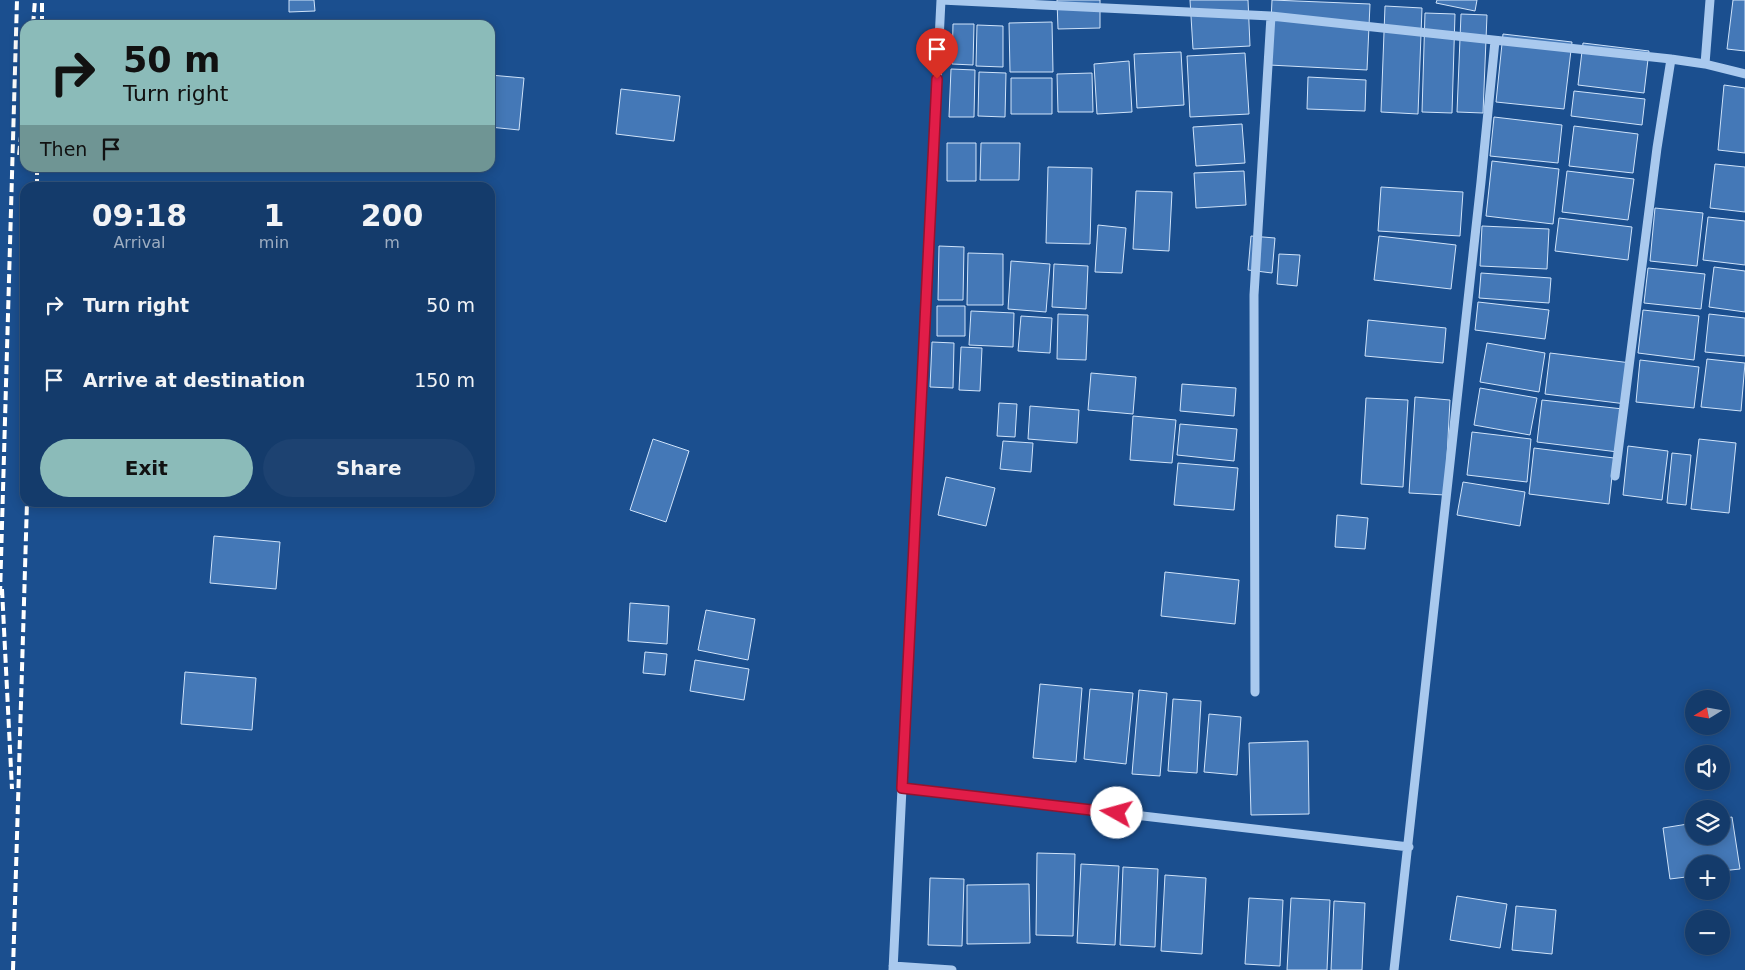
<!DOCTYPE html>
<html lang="en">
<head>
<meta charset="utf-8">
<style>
	:root { --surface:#143b6b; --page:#1d4271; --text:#f1f3f6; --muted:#9dadc1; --line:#33557e; --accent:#8bbbb9 }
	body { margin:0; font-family:"DejaVu Sans",sans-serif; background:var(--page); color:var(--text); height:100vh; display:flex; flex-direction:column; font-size:19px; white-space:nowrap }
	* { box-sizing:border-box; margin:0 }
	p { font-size:16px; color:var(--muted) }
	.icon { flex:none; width:28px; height:28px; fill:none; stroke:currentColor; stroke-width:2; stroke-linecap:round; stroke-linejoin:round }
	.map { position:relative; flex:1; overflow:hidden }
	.side { position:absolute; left:20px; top:182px; width:475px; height:325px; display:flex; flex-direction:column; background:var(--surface); border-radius:15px; box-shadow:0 2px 12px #0003,0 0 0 1px var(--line) }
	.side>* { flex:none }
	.banner { position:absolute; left:20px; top:20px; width:475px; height:152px; border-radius:15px; box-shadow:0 2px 12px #0003,0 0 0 1px var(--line); background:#8bbbb9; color:#111; overflow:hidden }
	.needle { width:32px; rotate:259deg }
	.controls { position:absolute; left:1685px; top:690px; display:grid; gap:10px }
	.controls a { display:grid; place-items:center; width:45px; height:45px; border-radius:50%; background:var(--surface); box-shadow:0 2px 12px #0003,0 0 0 1px var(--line); font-size:25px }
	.pin { position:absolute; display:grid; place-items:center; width:42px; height:42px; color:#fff; margin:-51px -21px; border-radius:50% 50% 50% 0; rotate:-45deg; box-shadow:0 0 5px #0007 }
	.pin .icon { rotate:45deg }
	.me { position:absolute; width:55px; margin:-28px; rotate:277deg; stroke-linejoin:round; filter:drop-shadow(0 0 4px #0008) }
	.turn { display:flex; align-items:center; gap:18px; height:105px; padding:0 20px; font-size:22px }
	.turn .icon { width:65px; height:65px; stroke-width:2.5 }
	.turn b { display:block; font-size:35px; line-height:42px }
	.then { display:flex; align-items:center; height:48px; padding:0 20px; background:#0003; gap:10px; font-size:19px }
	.eta { display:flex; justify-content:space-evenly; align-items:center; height:85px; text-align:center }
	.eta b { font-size:30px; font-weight:700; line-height:35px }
	.action { display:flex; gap:10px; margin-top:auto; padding:10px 20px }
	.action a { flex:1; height:58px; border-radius:30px; background:var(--accent); color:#111; font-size:20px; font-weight:700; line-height:58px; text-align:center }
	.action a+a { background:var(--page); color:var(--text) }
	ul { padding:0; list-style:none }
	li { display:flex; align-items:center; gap:15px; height:75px; padding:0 20px }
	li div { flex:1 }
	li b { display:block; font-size:19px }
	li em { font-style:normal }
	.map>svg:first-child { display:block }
</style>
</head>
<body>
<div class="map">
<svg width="1745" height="970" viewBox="0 0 1745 970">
	<rect width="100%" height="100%" fill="#1b4f8f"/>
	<!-- building -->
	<path fill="#4478b7" stroke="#cfe3fa" d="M289 0H314L315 11 289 12Z
		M1057 0H1100V28L1058 29Z
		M1190 0H1248L1250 46 1193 49Z
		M1272 0 1370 4 1367 70 1269 65Z
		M1437 0H1477L1475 11 1436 3Z
		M1733 0H1745V51L1727 49Z
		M1385 6 1422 8 1418 114 1381 112Z
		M1425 13 1455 14 1452 113 1422 112Z
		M1461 14 1487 15 1483 113 1457 112Z
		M1052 22 1053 72H1010L1009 23Z
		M953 24H974L973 65 952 64Z
		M977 25 1003 26V67L976 66Z
		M1503 34 1572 42 1564 109 1496 102Z
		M1583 43 1649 51 1644 93 1578 85Z
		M1181 52 1184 105 1137 108 1134 54Z
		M1245 53 1249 114 1190 117 1187 56Z
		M1129 61 1132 112 1097 114 1094 64Z
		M951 69 975 70 974 117H949Z
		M979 72 1006 73 1005 117 978 116Z
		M1092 73 1093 112H1058L1057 74Z
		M490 75 524 78 519 130 490 127Z
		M1308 77 1366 80 1365 111 1307 109Z
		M1011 78H1052V114H1011Z
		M1724 85 1745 88V153L1718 150Z
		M621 89 680 96 674 141 616 134Z
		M1574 91 1645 99 1642 125 1571 116Z
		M1494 117 1562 125 1558 163 1490 156Z
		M1242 124 1245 163 1196 166 1193 127Z
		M1574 126 1638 134 1633 173 1569 166Z
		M947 143H976V181H947Z
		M981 143H1020L1019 180H980Z
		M1492 161 1559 169 1553 224 1486 216Z
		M1715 164 1745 167V212L1710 208Z
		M1048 167 1092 168 1090 244 1046 243Z
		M1244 171 1246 205 1196 208 1194 173Z
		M1567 171 1634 179 1628 220 1562 212Z
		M1381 187 1463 192 1460 236 1378 231Z
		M1136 191 1172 192 1169 251 1133 249Z
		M1655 208 1703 213 1697 266 1650 261Z
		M1708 217 1745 221V265L1703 260Z
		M1559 218 1632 227 1628 260 1555 251Z
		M1098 225 1126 228 1122 273 1095 272Z
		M1482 226 1549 229 1547 269 1480 266Z
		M1251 236 1275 238 1272 273 1248 270Z
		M1379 236 1456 245 1451 289 1374 280Z
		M939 246 964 247 963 300H938Z
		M968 253 1003 254V305H967Z
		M1279 254 1300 255 1297 286 1277 284Z
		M1011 261 1050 264 1046 312 1008 309Z
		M1054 264 1088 266 1086 309 1052 307Z
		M1714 267 1745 271V312L1709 307Z
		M1648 268 1705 274 1701 309 1644 303Z
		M1481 273 1551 278 1549 303 1479 298Z
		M1478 302 1549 310 1545 339 1475 330Z
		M937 306H965V336H937Z
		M1643 310 1699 316 1694 360 1638 353Z
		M971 311 1014 313 1013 347 969 345Z
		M1058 314 1088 315 1086 360 1057 359Z
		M1709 314 1745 318V356L1705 352Z
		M1021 316 1052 318 1050 353 1018 351Z
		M1368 320 1446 328 1443 363 1365 356Z
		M932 342 954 343 953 388 930 387Z
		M1487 343 1545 353 1539 392 1480 382Z
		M961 347 982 348 980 391 959 390Z
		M1550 353 1631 363 1626 404 1545 394Z
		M1707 359 1745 363 1741 411 1701 407Z
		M1640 360 1699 367 1694 408 1636 402Z
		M1091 373 1136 377 1133 414 1088 410Z
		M1182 384 1236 388 1234 416 1180 411Z
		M1480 388 1537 398 1530 435 1474 425Z
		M1415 397 1450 400 1445 495 1409 493Z
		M1366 398 1408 400 1403 487 1361 484Z
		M1542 400 1623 409 1618 452 1537 442Z
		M999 403 1017 404 1015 437 997 436Z
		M1030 406 1079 410 1077 443 1028 439Z
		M1133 416 1176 420 1172 463 1130 460Z
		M1180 424 1237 429 1234 461 1177 455Z
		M1472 432 1531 439 1527 482 1467 475Z
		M653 439 689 451 666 522 630 510Z
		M1699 439 1736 443 1729 513 1691 509Z
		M1003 441 1033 443 1031 472 1000 469Z
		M1628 446 1668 451 1662 500 1623 495Z
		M1534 448 1614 458 1609 504 1529 494Z
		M1672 453 1691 455 1686 505 1667 503Z
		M1178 463 1238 468 1234 510 1174 505Z
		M946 477 995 488 986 526 938 515Z
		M1463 482 1525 492 1520 526 1457 515Z
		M1337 515 1368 518 1365 549 1335 547Z
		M214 536 280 542 276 589 210 583Z
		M1165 572 1239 580 1235 624 1161 616Z
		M630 603 669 606 667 644 628 641Z
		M706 610 755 619 748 660 698 650Z
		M645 652 667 654 665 675 643 673Z
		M695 660 749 669 744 700 690 691Z
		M185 672 256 678 252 730 181 724Z
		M1040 684 1082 688 1076 762 1033 758Z
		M1090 689 1133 693 1126 764 1084 759Z
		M1139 690 1167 693 1160 776 1132 774Z
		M1173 699 1201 701 1197 773 1168 771Z
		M1209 714 1241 717 1237 775 1204 772Z
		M1308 741 1309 814 1251 815 1249 743Z
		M1732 817 1740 869 1721 871V864H1694V876L1670 879 1663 828 1694 823V836H1721V819Z
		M1037 853 1075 854 1073 936 1036 935Z
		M1081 864 1119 866 1115 945 1077 943Z
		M1123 867 1158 869 1155 947 1120 945Z
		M1165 875 1206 878 1202 954 1161 951Z
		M930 878 964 879 962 946 928 945Z
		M1029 884 1030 943 967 944V885Z
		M1457 896 1507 904 1500 948 1450 940Z
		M1249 898 1283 900 1280 966 1245 964Z
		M1291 898 1330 900 1327 970H1287Z
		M1334 901 1365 903 1362 970H1331Z
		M1516 906 1556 910 1552 954 1512 950Z"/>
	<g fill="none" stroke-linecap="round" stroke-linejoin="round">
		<!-- minor -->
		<path stroke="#a9c9ee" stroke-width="9" d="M941 0 1271 16 1671 59 1705 64 1745 74
			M1705 64 1710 0
			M1615 476 1657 148 1671 59
			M1255 692 1254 295 1271 16
			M902 788 1409 847
			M893 966 952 970
			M893 970 941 0
			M1394 970 1481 182 1495 41"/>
		<!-- rail -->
		<path stroke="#fff" stroke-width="4" stroke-dasharray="9 4" stroke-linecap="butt" d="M33 25 35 0
			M42 25V0
			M19 155 25 99
			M37 188V168
			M2 589 12 789
			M0 595 17 0
			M13 970 27 502"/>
	</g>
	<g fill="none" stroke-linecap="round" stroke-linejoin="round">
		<defs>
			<path id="route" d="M937 79 902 788 1117 813"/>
		</defs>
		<!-- route casing -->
		<use href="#route" stroke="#92132f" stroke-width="12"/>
		<!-- route -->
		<use href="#route" stroke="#e11d48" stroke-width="9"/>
	</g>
</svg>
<div class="controls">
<a><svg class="needle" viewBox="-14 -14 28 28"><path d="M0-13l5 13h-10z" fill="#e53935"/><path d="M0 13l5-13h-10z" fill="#9dadc1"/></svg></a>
<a><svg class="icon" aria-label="sound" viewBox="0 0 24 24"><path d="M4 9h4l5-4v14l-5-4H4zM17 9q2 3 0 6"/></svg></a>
<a><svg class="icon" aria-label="layers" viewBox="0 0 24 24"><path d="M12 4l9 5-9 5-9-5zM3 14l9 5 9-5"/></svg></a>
<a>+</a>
<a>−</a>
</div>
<div class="pin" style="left:937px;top:79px;background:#d93025"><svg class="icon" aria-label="arrive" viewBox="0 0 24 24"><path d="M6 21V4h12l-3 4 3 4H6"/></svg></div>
<svg class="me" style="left:1117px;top:813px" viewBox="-20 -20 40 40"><circle r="19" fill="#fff"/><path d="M0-13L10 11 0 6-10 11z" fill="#e11d48"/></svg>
<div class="banner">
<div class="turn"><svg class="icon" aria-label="right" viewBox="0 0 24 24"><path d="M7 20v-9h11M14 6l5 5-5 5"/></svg><div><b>50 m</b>Turn right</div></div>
<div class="then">Then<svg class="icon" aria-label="arrive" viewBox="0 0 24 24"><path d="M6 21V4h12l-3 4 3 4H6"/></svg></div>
</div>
<section class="side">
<div class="eta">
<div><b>09:18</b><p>Arrival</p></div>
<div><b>1</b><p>min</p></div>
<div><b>200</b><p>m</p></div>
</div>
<ul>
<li><svg class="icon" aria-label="right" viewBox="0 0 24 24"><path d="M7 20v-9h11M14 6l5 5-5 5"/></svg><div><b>Turn right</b></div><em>50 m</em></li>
<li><svg class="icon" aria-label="arrive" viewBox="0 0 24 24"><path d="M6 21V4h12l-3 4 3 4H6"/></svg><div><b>Arrive at destination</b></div><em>150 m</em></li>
</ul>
<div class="action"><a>Exit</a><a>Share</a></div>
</section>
</div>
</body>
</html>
